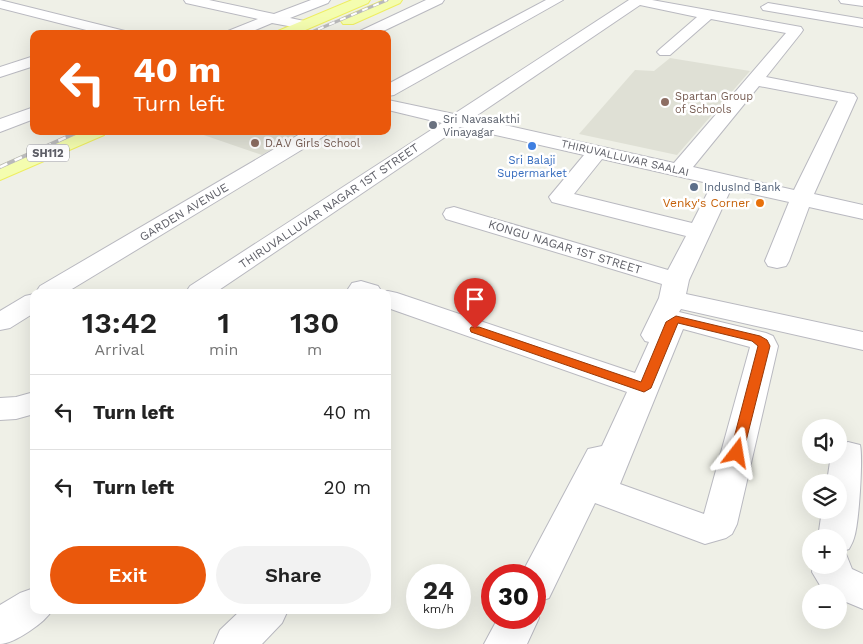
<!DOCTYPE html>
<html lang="en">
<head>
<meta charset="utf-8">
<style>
	:root { --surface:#fff; --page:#f2f2f2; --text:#222; --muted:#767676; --line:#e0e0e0; --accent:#ea580c }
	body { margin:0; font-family:"Work Sans",sans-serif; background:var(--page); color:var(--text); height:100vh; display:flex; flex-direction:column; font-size:19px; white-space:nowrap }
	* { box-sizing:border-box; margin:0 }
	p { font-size:16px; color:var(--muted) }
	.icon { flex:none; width:28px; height:28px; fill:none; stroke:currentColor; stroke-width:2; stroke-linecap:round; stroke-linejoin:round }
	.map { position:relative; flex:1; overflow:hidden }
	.details { position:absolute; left:30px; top:289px; width:361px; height:325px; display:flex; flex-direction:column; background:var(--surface); border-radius:10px; box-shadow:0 5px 20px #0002 }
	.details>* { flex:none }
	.hud { position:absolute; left:30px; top:30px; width:361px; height:105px; border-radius:10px; box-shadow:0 5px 20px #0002; background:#ea580c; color:#fff; overflow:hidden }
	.controls { position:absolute; left:802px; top:419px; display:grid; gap:10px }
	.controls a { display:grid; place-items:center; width:45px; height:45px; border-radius:50%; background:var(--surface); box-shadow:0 5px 20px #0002; font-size:25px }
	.speed { position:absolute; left:406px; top:564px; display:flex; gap:10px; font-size:25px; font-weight:700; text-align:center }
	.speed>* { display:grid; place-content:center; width:65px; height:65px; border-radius:50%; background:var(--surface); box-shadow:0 5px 20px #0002; line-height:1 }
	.speed small { font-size:12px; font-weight:400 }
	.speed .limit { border:8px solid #d22; background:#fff; color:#111 }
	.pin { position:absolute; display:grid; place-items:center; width:42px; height:42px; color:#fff; margin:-51px -21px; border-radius:50% 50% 50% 0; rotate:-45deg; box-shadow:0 0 5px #0007 }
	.pin .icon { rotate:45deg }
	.me { position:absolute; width:55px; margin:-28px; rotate:14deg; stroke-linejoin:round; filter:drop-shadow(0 0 4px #0008) }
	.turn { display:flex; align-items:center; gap:18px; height:105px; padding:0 20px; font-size:22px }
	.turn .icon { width:65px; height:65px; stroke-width:2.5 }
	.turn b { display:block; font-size:35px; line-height:42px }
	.eta { display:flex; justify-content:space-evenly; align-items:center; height:85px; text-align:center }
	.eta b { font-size:30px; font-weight:600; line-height:35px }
	.cta { display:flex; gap:10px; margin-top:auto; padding:10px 20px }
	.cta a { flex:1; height:58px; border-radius:30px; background:var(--accent); color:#fff; font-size:20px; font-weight:600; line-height:58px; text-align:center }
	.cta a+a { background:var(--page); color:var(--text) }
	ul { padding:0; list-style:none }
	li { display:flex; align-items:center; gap:15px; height:75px; padding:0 20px; border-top:1px solid var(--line) }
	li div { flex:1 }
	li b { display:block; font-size:19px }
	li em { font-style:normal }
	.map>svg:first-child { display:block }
</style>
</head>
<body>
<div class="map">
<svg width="863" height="644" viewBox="0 0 863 644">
	<rect width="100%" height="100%" fill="#eff0e7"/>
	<!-- education -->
	<path fill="#dfe0d5" d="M670 58 750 71 677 155 579 134 635 70 654 71Z
		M192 131H302L262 155Z"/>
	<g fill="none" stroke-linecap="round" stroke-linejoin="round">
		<defs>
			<path id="minor" d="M0 0 125 31 127 34H102L0 8Z
				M184 0H209L274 14 311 0H330L328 3 290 18 309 22 311 25 309 28 304 29 272 23 246 34H226L228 31 258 19 186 3Z
				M426 0H444L442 3 377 34H358L360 31Z
				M546 0H563L394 95 388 96V84Z
				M629 0H652L801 27 803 30 801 33 766 77 848 93 854 94 857 98 814 194 863 205V219L809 207 789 261 786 266 777 268 768 266 765 261 789 202 731 189 689 280 686 294 863 332V350L681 309 679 312 766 333 773 336 778 346 737 524 732 534 726 538 705 544 595 503 549 598 535 603V575H521L588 449 602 446 627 392 388 308V292H382L388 291 397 293 635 373 649 342 645 341 641 335 659 298 662 284 446 219 443 214 446 209 454 207 668 270 686 236 552 202 549 197 584 155 460 127 216 292H186L190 286 442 123 388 110V100L454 114ZM640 5 697 17 660 49 657 52 660 55H670L711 19 786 33 674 163 473 118ZM759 86 838 101 794 190 693 167ZM602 159 712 184 692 223 574 194ZM683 329 750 347 704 514 620 484Z
				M839 0H863V6L841 3Z
				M768 3 863 19V27L763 10 761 7Z
				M34 56V66L0 77V67Z
				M34 107V119L0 132V119Z
				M305 131H328L326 135 67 292H36L40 286Z
				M361 281 378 286 382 292H350L348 289 352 283Z
				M34 294V313L10 328 0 330V311L25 296Z
				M34 392V414L16 419 0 420V398L16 397Z
				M848 442 860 445C863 457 859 524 854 538 853 542 851 545 849 549L840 552 846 554 852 569 863 574V609L839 599V592H824L812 572 813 565H839V538H818L822 510H839V482H827L831 455H839V445Z
				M34 588V610H52C46 622 14 644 0 644V605L20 593Z
				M535 609 539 618 527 644H484L498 618H535Z
				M241 610H288L282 623 262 644H214L220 630Z"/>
			<path id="major" d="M352 0H370L368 3 296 34H276L278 31Z
				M384 0H402L400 3 353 24H343L341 21 343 18Z
				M80 131H106L104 135 0 180V166Z"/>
		</defs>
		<!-- minor casing -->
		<use href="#minor" stroke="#b9b9c0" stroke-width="2"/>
		<!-- major casing -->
		<use href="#major" stroke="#eeee61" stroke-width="2"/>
		<!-- minor -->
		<use href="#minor" fill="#fff" fill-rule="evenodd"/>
		<!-- major -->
		<use href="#major" fill="#f4fdaf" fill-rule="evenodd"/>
		<defs>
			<path id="rail-far1" d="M307 34 387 0"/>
			<path id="rail" d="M0 167 80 131"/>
		</defs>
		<!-- rail-far1 casing -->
		<use href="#rail-far1" stroke="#b9b9ba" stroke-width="3"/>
		<!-- rail casing -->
		<use href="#rail" stroke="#b9b9ba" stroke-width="4"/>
		<!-- rail-far1 -->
		<use href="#rail-far1" stroke="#fff" stroke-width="2" stroke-dasharray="6" stroke-linecap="butt"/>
		<!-- rail -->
		<use href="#rail" stroke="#fff" stroke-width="2.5" stroke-dasharray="8" stroke-linecap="butt"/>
	</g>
	<!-- route -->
	<path fill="#ea580c" stroke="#983908" d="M676 316 760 336 767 340 770 346 742 457H732L730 453 758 346 752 341 678 323 651 388 644 392 471 332 470 329 471 327H479L641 382 666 322Z"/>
	<!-- markers -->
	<g fill="#8d6e63" stroke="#fff" stroke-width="2">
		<circle cx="665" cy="102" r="5"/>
		<circle cx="255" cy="143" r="5"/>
	</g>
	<circle fill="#6b7280" stroke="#fff" stroke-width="2" cx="433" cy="125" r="5"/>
	<circle fill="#3f7fe0" stroke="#fff" stroke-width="2" cx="532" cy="146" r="5"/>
	<circle fill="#5c6f8a" stroke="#fff" stroke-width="2" cx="694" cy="187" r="5"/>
	<circle fill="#e8710a" stroke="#fff" stroke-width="2" cx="760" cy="203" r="5"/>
	<g text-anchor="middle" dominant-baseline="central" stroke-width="5" stroke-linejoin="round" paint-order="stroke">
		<!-- far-education labels -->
		<g font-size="11" fill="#785e54" stroke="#fff" text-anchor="start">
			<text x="675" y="96">Spartan Group<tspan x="675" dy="13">of Schools</tspan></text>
			<text x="265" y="143">D.A.V Girls School</text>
		</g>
		<!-- far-worship labels -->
		<g font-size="11" fill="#5b616d" stroke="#fff" text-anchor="start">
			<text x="443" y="119">Sri Navasakthi<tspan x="443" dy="13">Vinayagar</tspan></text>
		</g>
		<!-- shield labels -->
		<rect fill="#fff" stroke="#8e8f95" stroke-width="1" x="27" y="144.5" width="42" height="17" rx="4"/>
		<g font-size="11" font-weight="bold" fill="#5e5f67">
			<text x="48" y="153">SH112</text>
		</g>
		<!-- far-street labels -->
		<g font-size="11" fill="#5e5f67" stroke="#fff">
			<text transform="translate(625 158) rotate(13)">THIRUVALLUVAR SAALAI</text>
		</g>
		<!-- far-shop labels -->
		<g font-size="11" fill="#366cbe" stroke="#fff">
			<text x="532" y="160">Sri Balaji<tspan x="532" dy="13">Supermarket</tspan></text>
		</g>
		<!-- far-service labels -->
		<g font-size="11" fill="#4e5e75" stroke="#fff" text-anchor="start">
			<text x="704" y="187">IndusInd Bank</text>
		</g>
		<!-- food labels -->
		<g font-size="12" fill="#c56008" stroke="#fff" text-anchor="end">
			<text x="750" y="203">Venky's Corner</text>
		</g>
		<!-- street labels -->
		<g font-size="12" fill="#5e5f67" stroke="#fff">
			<text transform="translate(329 206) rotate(-34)">THIRUVALLUVAR NAGAR 1ST STREET</text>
			<text transform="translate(184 212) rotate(-31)">GARDEN AVENUE</text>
			<text transform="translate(565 247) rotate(17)">KONGU NAGAR 1ST STREET</text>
		</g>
	</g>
</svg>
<div class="controls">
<a><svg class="icon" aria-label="sound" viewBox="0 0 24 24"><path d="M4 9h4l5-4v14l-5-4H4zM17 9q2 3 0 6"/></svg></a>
<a><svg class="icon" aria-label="layers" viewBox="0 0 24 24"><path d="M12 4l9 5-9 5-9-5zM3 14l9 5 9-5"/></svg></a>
<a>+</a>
<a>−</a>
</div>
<div class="speed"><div>24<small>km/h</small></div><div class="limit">30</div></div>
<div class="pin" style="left:475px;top:329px;background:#d93025"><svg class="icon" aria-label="arrive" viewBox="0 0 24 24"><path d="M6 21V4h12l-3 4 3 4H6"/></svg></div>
<svg class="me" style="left:737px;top:453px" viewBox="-20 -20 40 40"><path d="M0-17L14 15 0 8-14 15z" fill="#ea580c" stroke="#fff" stroke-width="4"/></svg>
<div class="hud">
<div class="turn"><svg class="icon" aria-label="left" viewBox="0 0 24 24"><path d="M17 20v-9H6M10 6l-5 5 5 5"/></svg><div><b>40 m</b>Turn left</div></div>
</div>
<section class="details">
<div class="eta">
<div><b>13:42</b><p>Arrival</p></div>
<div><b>1</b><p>min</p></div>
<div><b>130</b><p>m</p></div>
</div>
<ul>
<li><svg class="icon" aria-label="left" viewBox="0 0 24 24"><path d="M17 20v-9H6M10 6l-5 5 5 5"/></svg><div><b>Turn left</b></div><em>40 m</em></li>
<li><svg class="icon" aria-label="left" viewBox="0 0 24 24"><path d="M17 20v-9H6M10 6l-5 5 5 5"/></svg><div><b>Turn left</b></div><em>20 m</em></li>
</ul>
<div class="cta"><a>Exit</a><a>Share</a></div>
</section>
</div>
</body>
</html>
